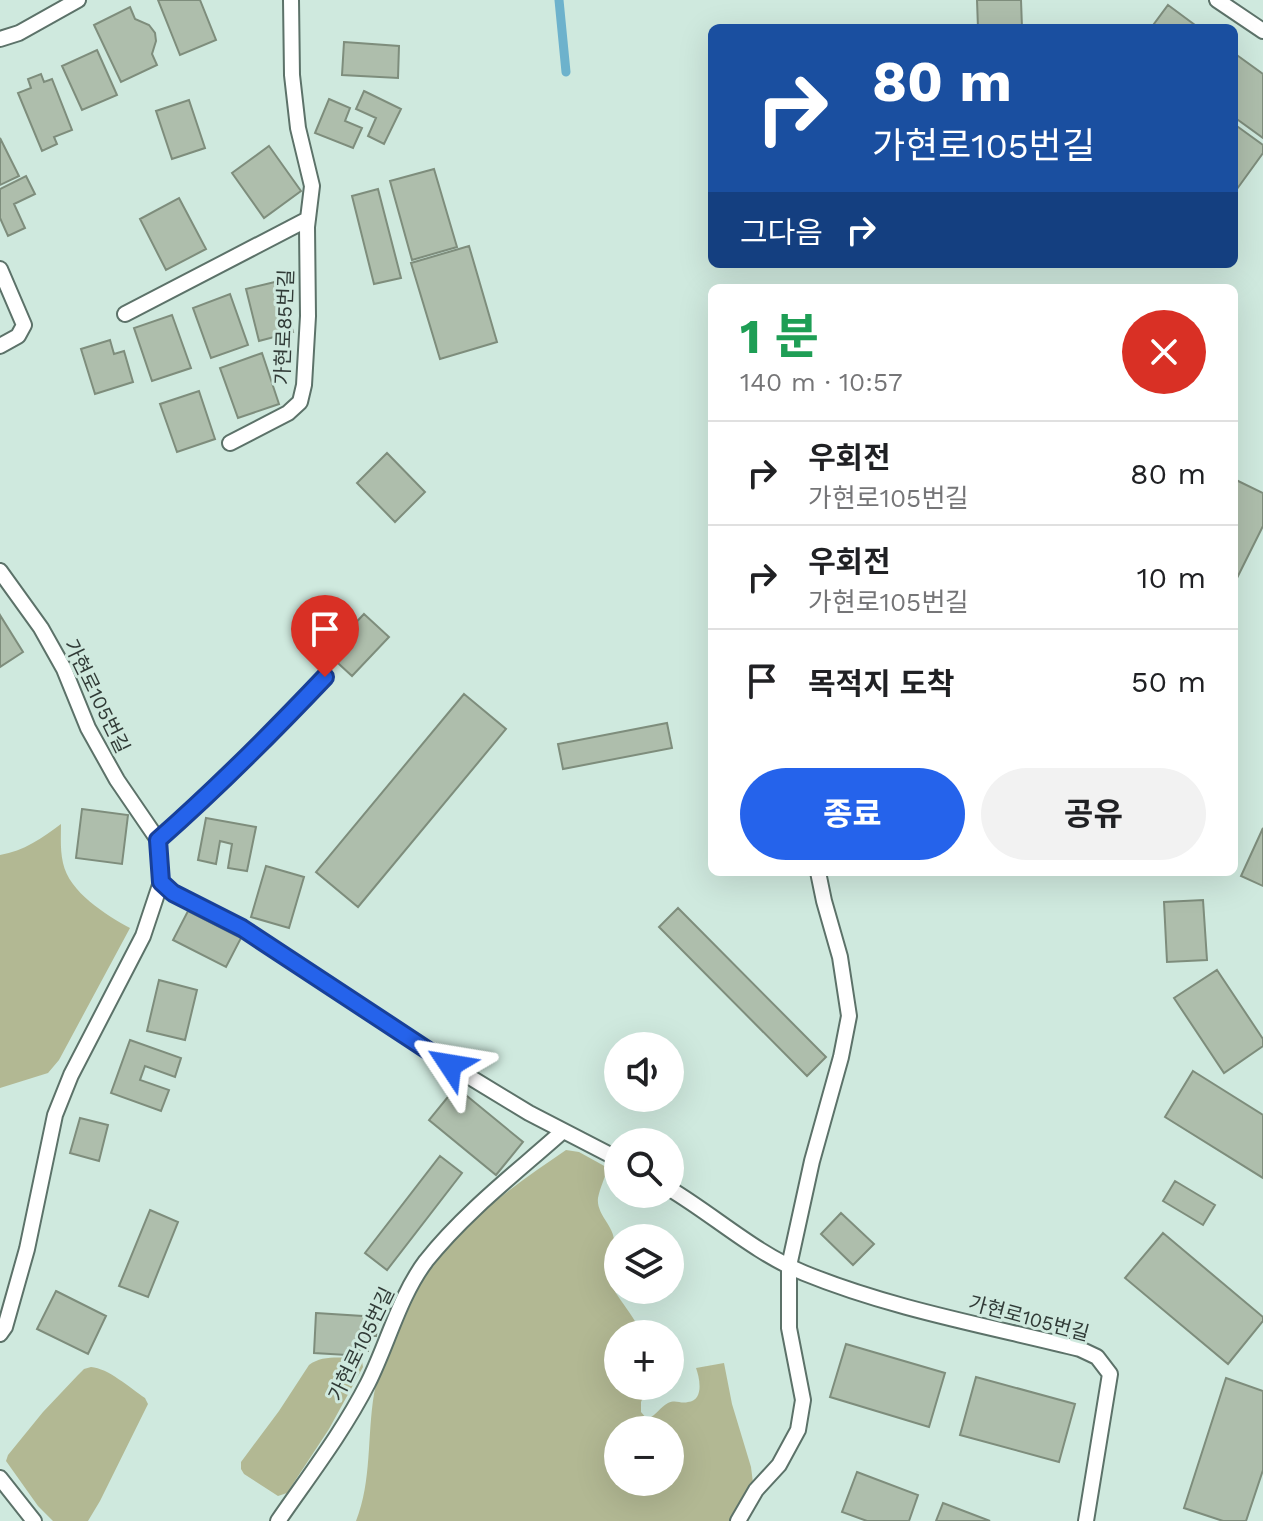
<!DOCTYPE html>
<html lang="ko">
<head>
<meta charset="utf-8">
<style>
	:root { --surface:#fff; --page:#f2f2f2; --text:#202124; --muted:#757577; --line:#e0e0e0; --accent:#2563eb }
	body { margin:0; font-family:"Work Sans","Noto Sans KR",sans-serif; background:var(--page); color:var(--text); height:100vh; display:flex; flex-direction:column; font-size:30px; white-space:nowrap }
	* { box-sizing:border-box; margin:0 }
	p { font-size:26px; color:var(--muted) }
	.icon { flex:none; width:44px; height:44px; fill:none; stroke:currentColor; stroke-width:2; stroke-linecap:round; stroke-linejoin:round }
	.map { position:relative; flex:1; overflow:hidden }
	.side { position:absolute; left:708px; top:284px; width:530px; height:592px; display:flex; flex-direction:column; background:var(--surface); border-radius:12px; box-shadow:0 8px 32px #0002 }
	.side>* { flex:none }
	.top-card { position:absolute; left:708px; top:24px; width:530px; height:244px; border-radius:12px; box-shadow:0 8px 32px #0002; background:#1a4fa0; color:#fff; overflow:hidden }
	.buttons { position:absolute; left:604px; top:1032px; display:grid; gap:16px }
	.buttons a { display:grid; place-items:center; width:80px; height:80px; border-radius:50%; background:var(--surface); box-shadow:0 8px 32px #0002; font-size:40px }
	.pin { position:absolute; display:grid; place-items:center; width:68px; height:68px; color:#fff; margin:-82px -34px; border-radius:50% 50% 50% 0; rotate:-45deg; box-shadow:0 0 8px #0007 }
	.pin .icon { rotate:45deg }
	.me { position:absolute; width:88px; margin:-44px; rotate:303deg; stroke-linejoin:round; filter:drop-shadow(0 0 6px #0008) }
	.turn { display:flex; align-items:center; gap:28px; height:168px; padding:0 32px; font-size:36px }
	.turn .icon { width:104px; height:104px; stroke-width:2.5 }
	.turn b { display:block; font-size:56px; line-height:68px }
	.then { display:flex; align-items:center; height:76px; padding:0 32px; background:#0003; gap:16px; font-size:30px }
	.round { display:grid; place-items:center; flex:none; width:84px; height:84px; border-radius:42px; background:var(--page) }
	.headline { display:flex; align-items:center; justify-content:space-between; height:136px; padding:0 32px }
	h1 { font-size:48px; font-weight:700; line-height:60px; color:#1e9e55 }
	.action { display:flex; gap:16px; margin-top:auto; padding:16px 32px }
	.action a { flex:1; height:92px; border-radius:48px; background:var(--accent); color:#fff; font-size:32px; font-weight:700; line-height:92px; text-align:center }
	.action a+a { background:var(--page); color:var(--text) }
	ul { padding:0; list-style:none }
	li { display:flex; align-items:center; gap:24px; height:104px; padding:0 32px; border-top:2px solid var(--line) }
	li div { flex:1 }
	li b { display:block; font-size:30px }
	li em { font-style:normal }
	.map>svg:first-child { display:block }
</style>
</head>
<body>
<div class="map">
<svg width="1263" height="1521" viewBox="0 0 1263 1521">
	<rect width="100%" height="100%" fill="#cfe9de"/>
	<!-- green -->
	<path fill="#b2b893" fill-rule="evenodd" d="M61 824C61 837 60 850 63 863 69 892 106 915 130 928L59 1060 48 1073 0 1088V855C24 851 42 838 61 824Z
		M566 1150 579 1152 608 1168C605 1177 600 1188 598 1198 596 1215 616 1227 614 1244 612 1257 604 1266 609 1280 617 1299 634 1314 641 1334H618V1386H648L641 1402V1412L647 1419C657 1415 660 1407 668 1403 676 1399 680 1404 688 1402 704 1400 700 1379 696 1368L724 1363 732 1404 751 1467 753 1483 730 1521H356C372 1481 367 1436 374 1394 377 1376 386 1359 393 1342 404 1316 416 1289 432 1266 466 1218 518 1183 566 1150ZM618 1430H670V1482H618Z
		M356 1358 362 1361 363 1367 329 1429 287 1493 278 1496 244 1474 241 1469V1462L279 1411 309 1365C322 1355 341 1358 356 1358Z
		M91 1367C108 1368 130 1388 145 1398L148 1404 100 1501 88 1521H53L38 1506 6 1461 8 1455 43 1412 78 1375 84 1369Z"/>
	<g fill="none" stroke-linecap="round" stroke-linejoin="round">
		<!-- stream -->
		<path stroke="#6db2cc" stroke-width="9" d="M559 0 566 72"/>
	</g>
	<!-- building -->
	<path fill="#aebeac" stroke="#7e8d7c" stroke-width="2" d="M158 0H200L216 40 180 55Z
		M977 0H1021L1022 28H978Z
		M1168 5 1199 28H1151Z
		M130 7 135 19 149 25 155 33 156 41 152 54 157 65 121 82 94 25Z
		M344 42 399 46 398 78 342 75Z
		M97 50 117 95 82 110 62 66Z
		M1234 53 1263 74V138L1234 117Z
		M41 74 44 82 52 79 72 130 54 137 57 144 42 151 18 93 31 88 28 79Z
		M364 91 401 109 384 144 368 136 376 118 356 109Z
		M329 99 350 108 345 121 362 128 353 148 315 133Z
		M189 100 205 148 172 159 156 111Z
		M1234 124 1263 145V153L1237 189 1234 187Z
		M0 138 19 176 0 185Z
		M269 146 301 191 264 218 232 173Z
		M434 169 457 247 412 260 390 181Z
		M26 176 35 194 14 204 25 228 8 236 0 218V189Z
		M378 189 401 278 374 284 352 196Z
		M179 198 206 249 166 270 140 219Z
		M469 246 497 342 440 359 411 263Z
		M279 281 293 332 259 341 246 289Z
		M230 294 248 345 211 358 193 308Z
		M172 315 191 368 152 381 134 328Z
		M110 340 114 354 124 351 133 382 95 394 81 349Z
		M262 353 279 404 238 418 220 368Z
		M199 391 215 439 177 452 160 404Z
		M387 453 425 492 395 522 357 483Z
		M1234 479 1263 493V526L1234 584Z
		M364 614 389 637 352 676 327 653Z
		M0 615 23 652 0 667Z
		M464 694 506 729 358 907 316 872Z
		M667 723 672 748 563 769 558 744Z
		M82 809 128 815 122 864 76 858Z
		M206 818 256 827 247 871 228 868 232 844 220 841 216 864 198 860Z
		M1263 828V886L1241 876Z
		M266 866 304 877 289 928 251 917Z
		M1203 900 1207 960 1167 962 1164 902Z
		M678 908 826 1057 807 1076 659 927Z
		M188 911 241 938 226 967 173 940Z
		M1217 970 1263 1039V1046L1224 1073 1174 998Z
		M159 980 197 990 185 1040 147 1031Z
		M130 1040 181 1058 175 1077 145 1066 140 1080 169 1090 161 1111 111 1093Z
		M1193 1071 1263 1115V1178L1165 1117Z
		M456 1087 523 1142 496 1175 429 1120Z
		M80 1118 108 1125 99 1161 70 1153Z
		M440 1156 462 1173 387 1270 365 1253Z
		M1175 1181 1215 1205 1203 1225 1163 1201Z
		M150 1210 178 1222 148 1297 119 1286Z
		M841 1213 874 1244 853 1265 821 1234Z
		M1163 1233 1263 1317V1321L1228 1364 1125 1278Z
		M56 1291 106 1316 88 1354 37 1329Z
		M316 1313 378 1317 376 1336H369L368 1351 347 1349V1355L314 1353Z
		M846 1344 945 1373 929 1427 830 1397Z
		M976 1377 1075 1404 1059 1462 960 1435Z
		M1226 1378 1263 1391V1470L1246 1521H1223L1184 1508Z
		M857 1472 918 1495 909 1521H867L842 1512Z
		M943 1503 990 1521H936Z"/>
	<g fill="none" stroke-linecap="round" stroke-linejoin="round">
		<defs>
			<path id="service" d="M1217 0 1263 31
				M0 39 19 33 78 0
				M0 269 24 325 18 336 0 346
				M125 314 308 219
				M230 443 288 413 300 402 304 385 308 316 307 227 312 186 298 128 292 75 291 0
				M0 571 41 628 64 669 88 728 117 780 158 840 161 882 173 893 242 928 450 1065 529 1113 618 1159
				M158 840C217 788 271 734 325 677
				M670 1189C715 1216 755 1253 804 1273 892 1309 988 1326 1080 1349L1097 1357 1110 1374 1086 1521
				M0 1334 5 1327 27 1249 55 1115 71 1075 143 936 161 882
				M0 1478 34 1521
				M278 1521C309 1476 343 1432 368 1383 388 1343 399 1297 426 1261 465 1212 517 1172 563 1131
				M738 1521 756 1490 779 1465 798 1430 803 1400 789 1328V1266L812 1161 841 1057 849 1016 840 957 824 901 818 872"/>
		</defs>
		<!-- service casing -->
		<use href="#service" stroke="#5c7269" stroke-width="18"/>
		<!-- service -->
		<use href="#service" stroke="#fff" stroke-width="14"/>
	</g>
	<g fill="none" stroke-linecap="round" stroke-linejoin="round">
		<defs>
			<path id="route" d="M325 677C271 734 217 788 158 840L161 882 173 893 242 928 450 1065"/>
		</defs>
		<!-- route casing -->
		<use href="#route" stroke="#184099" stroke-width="20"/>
		<!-- route -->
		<use href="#route" stroke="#2563eb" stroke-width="14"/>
	</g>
	<g text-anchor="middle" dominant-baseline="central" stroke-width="6" stroke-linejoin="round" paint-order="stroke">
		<!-- street labels -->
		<g font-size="20" fill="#313b37" stroke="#cfe9de">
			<text transform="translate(284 327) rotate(-88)">가현로85번길</text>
			<text transform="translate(97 696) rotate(64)">가현로105번길</text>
			<text transform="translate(1029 1318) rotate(15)">가현로105번길</text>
			<text transform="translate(361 1344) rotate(-64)">가현로105번길</text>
		</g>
	</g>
</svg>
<div class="buttons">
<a><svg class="icon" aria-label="sound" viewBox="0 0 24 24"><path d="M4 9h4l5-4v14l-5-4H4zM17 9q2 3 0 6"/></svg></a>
<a><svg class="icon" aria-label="search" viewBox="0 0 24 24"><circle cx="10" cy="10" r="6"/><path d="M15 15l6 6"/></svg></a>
<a><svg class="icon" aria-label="layers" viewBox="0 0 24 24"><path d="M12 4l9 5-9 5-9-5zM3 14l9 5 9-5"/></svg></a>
<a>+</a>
<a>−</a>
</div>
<div class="pin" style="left:325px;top:677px;background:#d93025"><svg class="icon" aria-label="arrive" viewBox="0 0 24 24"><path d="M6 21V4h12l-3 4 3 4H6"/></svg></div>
<svg class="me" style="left:450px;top:1065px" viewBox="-20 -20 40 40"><path d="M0-17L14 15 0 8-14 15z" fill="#2563eb" stroke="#fff" stroke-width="4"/></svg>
<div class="top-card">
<div class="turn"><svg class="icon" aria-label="right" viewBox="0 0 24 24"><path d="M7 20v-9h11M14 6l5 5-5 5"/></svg><div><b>80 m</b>가현로105번길</div></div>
<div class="then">그다음<svg class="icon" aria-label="right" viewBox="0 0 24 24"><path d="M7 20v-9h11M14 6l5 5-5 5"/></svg></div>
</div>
<section class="side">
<div class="headline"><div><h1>1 분</h1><p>140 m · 10:57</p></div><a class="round" style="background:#d93025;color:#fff"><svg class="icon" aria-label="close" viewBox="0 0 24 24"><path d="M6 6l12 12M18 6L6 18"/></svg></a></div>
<ul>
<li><svg class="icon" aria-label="right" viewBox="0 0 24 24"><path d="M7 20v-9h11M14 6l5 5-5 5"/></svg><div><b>우회전</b><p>가현로105번길</p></div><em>80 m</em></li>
<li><svg class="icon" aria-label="right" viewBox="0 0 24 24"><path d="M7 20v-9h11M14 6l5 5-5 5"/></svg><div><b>우회전</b><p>가현로105번길</p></div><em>10 m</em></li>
<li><svg class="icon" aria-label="arrive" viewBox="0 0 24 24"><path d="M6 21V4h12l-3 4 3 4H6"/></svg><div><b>목적지 도착</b></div><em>50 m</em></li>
</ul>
<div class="action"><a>종료</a><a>공유</a></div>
</section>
</div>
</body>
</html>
